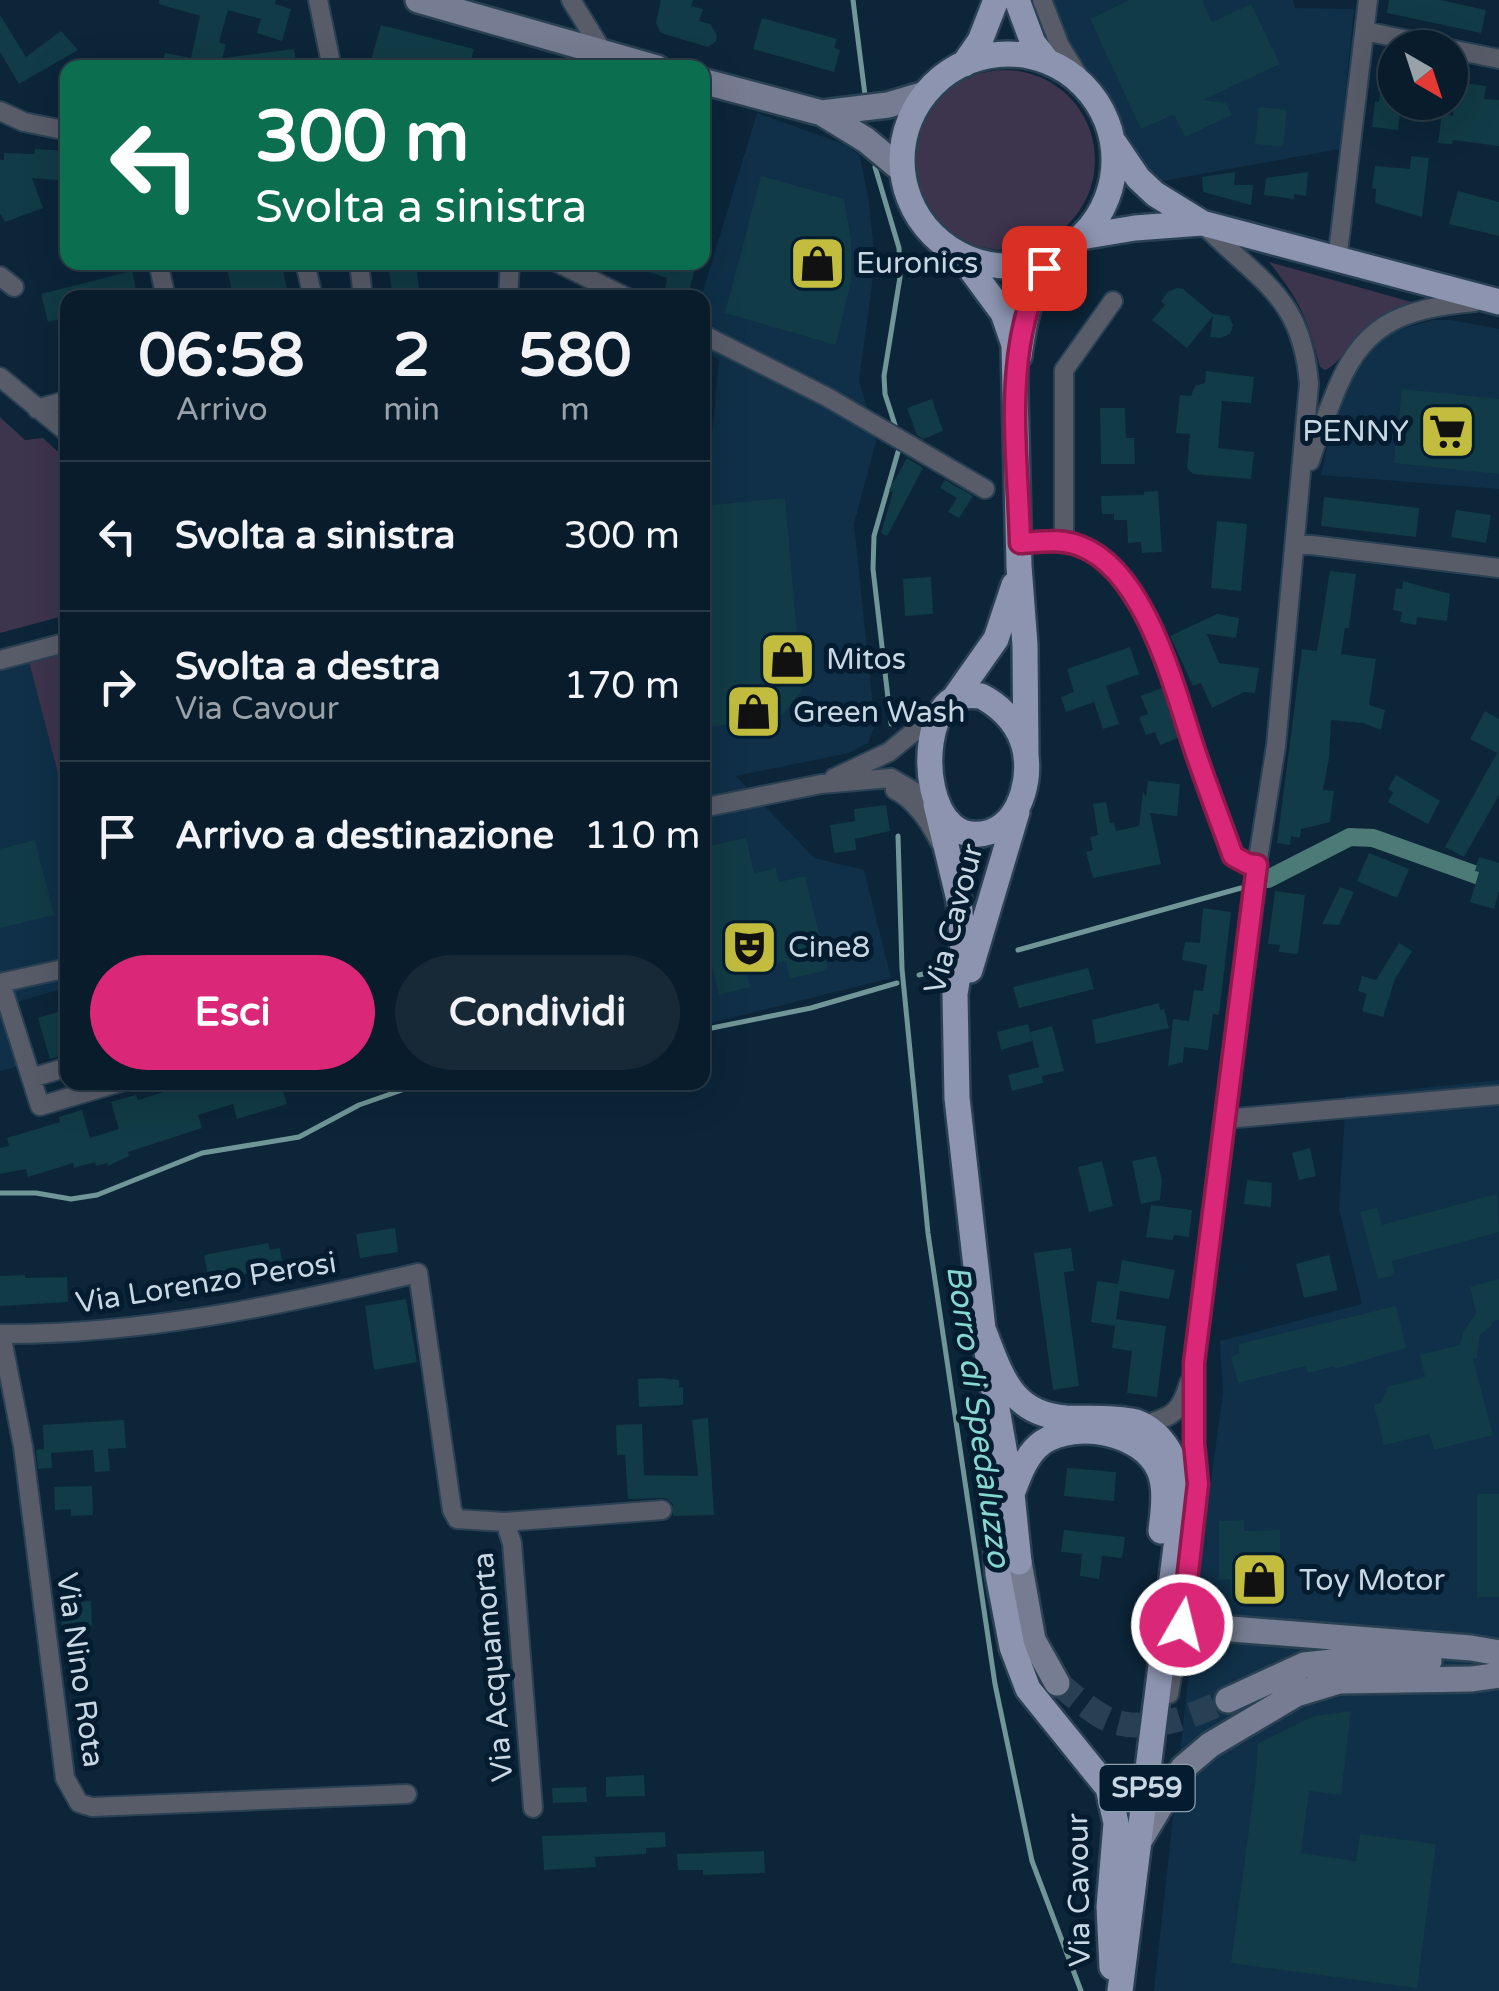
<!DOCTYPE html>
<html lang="it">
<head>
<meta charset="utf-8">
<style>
	:root { --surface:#091c2b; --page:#172937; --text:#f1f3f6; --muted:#99a1a9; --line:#293a47; --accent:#db2777 }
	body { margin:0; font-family:"Varela Round",sans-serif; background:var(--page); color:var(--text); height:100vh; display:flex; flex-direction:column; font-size:38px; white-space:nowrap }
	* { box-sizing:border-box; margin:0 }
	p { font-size:32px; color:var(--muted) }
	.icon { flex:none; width:55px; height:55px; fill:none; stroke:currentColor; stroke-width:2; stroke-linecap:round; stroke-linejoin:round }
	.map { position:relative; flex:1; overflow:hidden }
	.side { position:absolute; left:60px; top:290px; width:650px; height:800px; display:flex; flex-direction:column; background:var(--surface); border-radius:20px; box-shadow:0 10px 40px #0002,0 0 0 2px var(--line) }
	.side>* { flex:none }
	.guide { position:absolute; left:60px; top:60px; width:650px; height:210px; border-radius:20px; box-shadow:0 10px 40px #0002,0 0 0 2px var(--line); background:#0b6e4f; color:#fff; overflow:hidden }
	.needle { width:65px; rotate:141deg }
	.tools { position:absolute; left:1378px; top:30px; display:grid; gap:20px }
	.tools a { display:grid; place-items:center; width:90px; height:90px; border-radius:50%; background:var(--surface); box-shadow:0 10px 40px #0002,0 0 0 2px var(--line); font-size:50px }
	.pin { position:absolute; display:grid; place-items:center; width:85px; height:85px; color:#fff; margin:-42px; border-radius:20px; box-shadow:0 5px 15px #0006 }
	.me { position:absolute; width:110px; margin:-55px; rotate:8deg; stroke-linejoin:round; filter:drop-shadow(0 0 8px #0008) }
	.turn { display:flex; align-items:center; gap:35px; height:210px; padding:0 30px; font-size:45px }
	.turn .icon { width:130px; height:130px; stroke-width:2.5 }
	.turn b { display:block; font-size:70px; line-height:85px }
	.eta { display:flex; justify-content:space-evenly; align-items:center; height:170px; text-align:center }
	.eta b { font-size:60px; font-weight:700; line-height:70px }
	.action { display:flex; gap:20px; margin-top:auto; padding:20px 30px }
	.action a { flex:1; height:115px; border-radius:60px; background:var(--accent); color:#fff; font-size:40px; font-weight:700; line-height:115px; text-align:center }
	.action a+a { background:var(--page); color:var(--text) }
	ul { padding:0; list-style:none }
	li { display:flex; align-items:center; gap:30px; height:150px; padding:0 30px; border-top:2px solid var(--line) }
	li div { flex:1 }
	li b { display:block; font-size:38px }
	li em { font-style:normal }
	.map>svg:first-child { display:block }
</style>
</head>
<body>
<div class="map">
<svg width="1499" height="1991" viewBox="0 0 1499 1991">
	<rect width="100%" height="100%" fill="#0c2539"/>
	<!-- built -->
	<path fill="#0f3048" d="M1032 0H1293L1295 8 1354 9 1340 149 1162 181 1137 158 1098 91 1048 34Z
		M757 113 844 144 860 156 869 202 875 262 859 380 876 441 854 524 875 726 868 743 849 753 736 776 814 858 864 870 891 978 703 1025 702 436H712L719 360 703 347 701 298Z
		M1434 320H1451L1499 329V489L1321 475 1336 406 1357 365 1382 339 1394 331Z
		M29 662 67 808V987L1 1007 19 1066 0 1071V669Z
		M1499 1080V1991H1154L1206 1516 1223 1393 1220 1341 1362 1304 1339 1209 1346 1096Z"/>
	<!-- green -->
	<path fill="#3d344d" d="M915 160a90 90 0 1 1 180 0a90 90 0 1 1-180 0Z
		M1269 262 1415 303C1394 311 1375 319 1358 335 1346 346 1342 362 1325 370L1320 367C1307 318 1301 302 1269 262Z
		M0 417 25 440 43 438 68 461 67 615 0 633Z
		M67 652H68L67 808 29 662Z"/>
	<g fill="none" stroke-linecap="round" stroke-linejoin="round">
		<!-- stream -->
		<path stroke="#719697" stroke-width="5" d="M853 0 865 95
			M875 167 899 248 900 277 884 376 885 394 895 425
			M891 724 873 569 874 536 898 452
			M898 836 902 969 928 1233 995 1684 1032 1861 1081 1991
			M1018 950 1241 888
			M919 975 939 970
			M702 1030 811 1008 897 983
			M0 1193H36L71 1199 97 1195 202 1153 299 1137 359 1105 425 1082"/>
		<!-- canal -->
		<path stroke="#4c7a76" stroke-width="18" d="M1268 879 1350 837 1373 838 1499 883"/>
	</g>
	<!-- building -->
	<path fill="#113b46" d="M159 0H276L275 4 291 9 282 41 257 33 261 19 228 10 219 42 226 45 222 58 294 49 297 68H161L165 53 191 58 200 16 159 4Z
		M661 0H693L691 6 703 9 699 21 710 24 717 35 716 41 708 47 661 33 656 23Z
		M1129 0H1202L1212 22 1251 4 1280 64 1203 100 1226 103 1232 115 1185 137 1174 114 1141 129 1090 19Z
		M1389 0H1440L1486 10 1481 33 1387 13Z
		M0 15 26 57 61 31 78 50 19 84 0 52Z
		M762 18 837 39 834 48 840 50 834 72 753 49Z
		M381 25 474 49 469 68H388L370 63Z
		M1386 48 1395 50V104H1401L1398 130 1372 127 1375 101 1379 102Z
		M1464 83 1486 86 1484 99 1499 100V146L1453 140 1452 144 1438 143 1442 114 1453 116 1455 96 1462 97Z
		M1259 107 1287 110 1283 147 1255 144Z
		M35 149 68 151V177H59L58 180 32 178 43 208 5 222 0 214V160H4V153L34 154Z
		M1411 156 1429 158 1422 217 1375 203 1376 189 1372 188 1375 166 1410 169Z
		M1235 172 1234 185H1253L1251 205 1203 192 1202 177Z
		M1308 172 1306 196 1294 194V199L1264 195 1266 178Z
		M761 176 844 199 851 239V281L836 345 725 313Z
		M1458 191 1499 202V236L1449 224Z
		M225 262H281L287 288 249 298H234Z
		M416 262 420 298H393L388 264Z
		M628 262H697L688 294 665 288 667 278 628 265Z
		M132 271 138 298H68V317L48 322 41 294Z
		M1177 288 1183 289 1213 314 1229 316 1233 325 1230 334 1220 338 1210 337 1213 316 1187 348 1152 320 1165 305 1161 301 1168 292Z
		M1206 371 1254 377 1251 403 1222 401 1218 448 1254 452 1251 479 1193 474 1187 468 1190 434 1176 433 1180 395 1191 396 1195 386 1205 383Z
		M1402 389 1499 399V474L1394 463Z
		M932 399 943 431 923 439 917 435 907 408Z
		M1100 408H1125L1126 438H1134L1135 464H1101Z
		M907 458 923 468 887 536 881 533 893 492 889 490Z
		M945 480 973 496 959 518 948 512 957 498 940 488Z
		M1158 491 1162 552 1142 553 1141 542 1128 543 1127 520H1114V514H1102L1101 496 1144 495V492Z
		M1324 497 1419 508 1416 537 1321 526Z
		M785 498 802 691 778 720 702 727V506Z
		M1456 510 1491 515 1486 543 1451 537Z
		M1217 521 1247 524 1241 591 1211 588Z
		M1330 571 1356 574 1349 628H1345L1341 654 1376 659 1369 705 1385 710 1381 730 1363 723 1331 720 1329 758 1323 790 1334 791 1330 822 1301 829 1300 838 1291 836 1290 845 1277 843 1302 649 1317 651Z
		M931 577 933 614 905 616 903 579Z
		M1403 581 1450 594 1447 621 1417 617 1416 625 1400 622 1402 612 1393 610 1396 588 1402 589Z
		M1217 614 1239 618 1236 638 1207 634 1219 663 1259 668 1255 693 1244 692 1212 708 1201 683 1193 686 1170 636Z
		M1130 647 1139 674 1106 686 1119 724 1103 729 1094 702 1066 712 1061 697 1074 692 1067 669Z
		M1162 688 1178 738 1160 745 1155 732 1146 735 1139 717 1148 714 1141 696Z
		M1485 711 1499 719V795L1464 857 1445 847 1497 753 1470 739Z
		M1396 775 1440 801 1428 824 1388 802 1393 792 1388 789Z
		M1148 781 1180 784 1177 816 1150 813 1161 864 1093 878 1086 852 1093 850 1090 837 1098 835 1093 804 1106 802 1110 823 1114 822 1116 831 1139 826 1143 792 1146 797Z
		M886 805 890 831 855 839 856 850 834 853 830 825 855 821 854 809Z
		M746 838 754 874 776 868 779 882 805 876 828 970 790 979 786 961 746 971 750 987 719 995 702 925V858L712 856 710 846Z
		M35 840 54 915 0 928V849Z
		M1369 853 1409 869 1397 898 1357 881Z
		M1479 857 1499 863V891L1494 909 1470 902 1479 872 1475 871Z
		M1340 887 1354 892 1339 925 1322 924Z
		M1275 891 1305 895 1298 954 1279 952 1280 945 1268 944Z
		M1203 908 1231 912 1219 1015 1213 1014 1208 1050 1184 1047 1183 1062 1168 1066 1173 1019 1189 1021 1194 990 1203 991 1207 965 1182 960 1185 942 1200 943Z
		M1399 943 1412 951 1395 979 1383 1017 1362 1011 1367 994 1358 991 1362 976 1376 980Z
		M1088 968 1094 989 1019 1008 1013 987Z
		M1159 1003 1160 1010 1164 1009 1169 1028 1096 1044 1092 1020Z
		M68 1009V1053L50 1059 38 1018Z
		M1028 1024 1032 1041 1001 1050 997 1032Z
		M1052 1026 1064 1071 1042 1076 1043 1083 1012 1091 1008 1075 1039 1067 1030 1032Z
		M196 1082H280L287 1104 237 1119 233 1104 198 1115 202 1128 128 1152 129 1156 108 1166V1163L96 1166 95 1162 74 1168 73 1163 28 1177 26 1169 0 1174V1148L9 1146 7 1138 60 1122 59 1117 82 1110 90 1138 119 1129 111 1102 136 1095 138 1100Z
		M1310 1148 1316 1176 1299 1180 1292 1153Z
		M1156 1156 1162 1180 1160 1200 1141 1204 1132 1161Z
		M1102 1161 1113 1206 1089 1212 1078 1167Z
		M1247 1180 1272 1183 1271 1207 1244 1204Z
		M1497 1194 1499 1232 1392 1261 1395 1275 1378 1279 1360 1212 1377 1208 1382 1225Z
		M1151 1205 1192 1210 1189 1237 1174 1235 1173 1240 1146 1237Z
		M395 1228 398 1252 360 1258 356 1234Z
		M268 1243 270 1250 280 1248 284 1273 268 1276 267 1270 209 1281 204 1255Z
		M1071 1248 1074 1271 1064 1272 1079 1386 1053 1390 1034 1253Z
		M1329 1255 1338 1290 1304 1298 1296 1264Z
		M1122 1260 1175 1270 1169 1299 1120 1291 1115 1326 1091 1322 1097 1281 1118 1284Z
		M25 1275V1278L67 1277 68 1302 0 1306V1276Z
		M1499 1279V1320L1492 1322V1325L1480 1335 1477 1358 1473 1359 1493 1435 1434 1450 1430 1434 1384 1445 1374 1405 1380 1403 1387 1392 1386 1387 1425 1377 1420 1355 1460 1345 1463 1332 1476 1313 1470 1287Z
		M406 1299 417 1362 374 1370 365 1306Z
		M1396 1306 1406 1348 1335 1369V1366L1308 1373 1306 1366 1238 1383 1231 1357 1239 1353V1344Z
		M1116 1319 1166 1326 1157 1397 1127 1393 1132 1351 1112 1348Z
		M661 1378 679 1380V1388L683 1387V1405L639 1407 638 1379Z
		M708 1418 714 1515 673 1516V1504L666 1498 628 1499 625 1455H617L616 1425 642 1424 644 1475 698 1476 692 1420Z
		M124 1420 126 1448 108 1449 110 1471 95 1472 93 1450 51 1453 52 1468 38 1469 36 1450 44 1449 43 1425Z
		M1067 1468 1116 1472 1114 1501 1064 1496Z
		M92 1486 93 1515 71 1516V1509L55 1510 54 1487Z
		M1477 1494H1499V1597H1477Z
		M1244 1520V1531L1280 1530 1281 1587H1270V1598L1231 1599 1230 1579 1219 1580V1521Z
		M1064 1530 1125 1537 1122 1558 1102 1556 1099 1579 1080 1576 1082 1554 1061 1552Z
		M91 1601 92 1626 62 1628 60 1603Z
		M1351 1711 1341 1795 1309 1791 1301 1853 1356 1861 1360 1834 1436 1844 1417 1988 1231 1963 1255 1784 1258 1743 1314 1716Z
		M644 1775 645 1796 606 1797V1777Z
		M586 1787 587 1802 553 1803 552 1788Z
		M665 1832 666 1847 646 1848V1854L595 1857 596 1867 544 1870 542 1836Z
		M764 1851 765 1873 703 1875V1870H678L677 1854Z"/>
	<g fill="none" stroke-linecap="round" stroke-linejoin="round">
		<!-- secondary-tunnel -->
		<path stroke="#284053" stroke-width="25" stroke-dasharray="25 12" stroke-linecap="butt" d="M1057 1683C1072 1694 1087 1708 1103 1717 1143 1737 1190 1717 1228 1700"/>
		<defs>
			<path id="street" d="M318 0 332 68
				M571 0 603 52
				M1042 0 1060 46 1084 85
				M1365 31 1445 48
				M1450 49 1499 59
				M0 111 24 122 68 131
				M1337 261 1368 0
				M158 262 166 298
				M305 262 313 298
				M359 262 363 298
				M556 262 628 298
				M0 276 14 287
				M508 298 510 262
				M702 334 827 397 985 489
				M0 377 68 433
				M37 409 68 400
				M1310 461C1316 441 1324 421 1332 401 1360 325 1397 309 1475 302
				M1064 541V370L1113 301
				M1020 543C1040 542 1061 538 1080 546 1146 570 1174 689 1194 748 1206 784 1220 820 1233 856L1248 864 1257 865
				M1295 543 1499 568
				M0 660 68 642
				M834 778 889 752 938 712
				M895 790C914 799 930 822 939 841
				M702 808 821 784 891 778 936 804
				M0 983 68 968
				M1 983 40 1106 121 1082
				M31 1078 68 1067
				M1225 1119 1499 1095
				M0 1334C140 1335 282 1305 418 1273L452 1510 457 1519 505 1522 662 1510
				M1 1334 23 1446 65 1778 79 1803 92 1807 407 1794
				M1144 1425C1172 1417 1181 1412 1189 1383
				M505 1522 512 1543 533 1808
				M1169 1694 1181 1625 1199 1484 1194 1443V1363L1257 865 1276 746 1309 384C1302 295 1259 282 1203 224"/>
			<path id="secondary" d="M418 0 657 68
				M702 81 822 113 866 140 902 170
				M822 113 888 105 925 94
				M1019 1562 1033 1640 1057 1683
				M1181 1625 1471 1648 1499 1653
				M1228 1700 1304 1665 1360 1659 1429 1661
				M1141 1838 1183 1768 1210 1745 1296 1694 1339 1681 1472 1679 1499 1675"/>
			<path id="primary" d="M1017 0 1033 43 1047 61
				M902 160a106 106 0 1 1 212 0a106 106 0 1 1-212 0Z
				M964 64 980 41 996 0
				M1115 144 1138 178 1155 194 1202 223 1499 302
				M1081 237 1135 228 1202 223
				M961 256 1003 313 1014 345 1019 566 1025 645 1026 758
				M1019 356C1024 320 1030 282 1057 256
				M981 696C999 705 1015 721 1022 740 1034 770 1023 821 990 832 926 852 916 738 946 705 955 695 968 695 981 696Z
				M953 700 996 639 1014 585
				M936 804 959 900 963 946 955 994 957 1098 983 1329 1012 1494 1019 1562
				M970 970 1017 812
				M983 1329C1001 1374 1010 1414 1066 1418 1090 1419 1113 1417 1136 1422 1165 1433 1178 1463 1183 1491L1120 1991
				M1004 1464 993 1490 998 1574 1012 1647 1028 1689 1108 1788 1116 1823 1109 1907 1112 1967
				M1012 1494C1019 1475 1026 1454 1043 1442 1077 1420 1142 1432 1159 1470 1167 1488 1163 1512 1161 1531"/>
		</defs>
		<!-- street casing -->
		<use href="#street" stroke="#2a4154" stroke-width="22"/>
		<!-- secondary casing -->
		<use href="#secondary" stroke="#2a4154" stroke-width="30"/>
		<!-- primary casing -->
		<use href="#primary" stroke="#2a4154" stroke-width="30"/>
		<!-- street -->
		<use href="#street" stroke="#585c69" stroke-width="18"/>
		<!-- secondary -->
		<use href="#secondary" stroke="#767c91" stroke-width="25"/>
		<!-- primary -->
		<use href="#primary" stroke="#8c94b0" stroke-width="25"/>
	</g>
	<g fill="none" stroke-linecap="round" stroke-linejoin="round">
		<defs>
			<path id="route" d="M1044 268C1001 351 1018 453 1020 543 1040 542 1061 538 1080 546 1146 571 1174 688 1194 748 1206 784 1220 820 1233 856L1248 864 1257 865 1194 1363V1443L1198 1484 1182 1625"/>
		</defs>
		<!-- route casing -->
		<use href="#route" stroke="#8e194d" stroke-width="25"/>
		<!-- route -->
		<use href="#route" stroke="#db2777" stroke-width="18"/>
	</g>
	<!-- icons -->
	<defs>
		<symbol id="shop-square" viewBox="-11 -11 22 22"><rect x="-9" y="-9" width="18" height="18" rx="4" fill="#c2bd3f" stroke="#031c2f"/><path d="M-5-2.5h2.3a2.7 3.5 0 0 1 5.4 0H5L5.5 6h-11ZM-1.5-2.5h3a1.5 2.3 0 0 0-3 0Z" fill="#111"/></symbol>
		<symbol id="supermarket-square" viewBox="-11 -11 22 22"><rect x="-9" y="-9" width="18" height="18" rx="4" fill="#c2bd3f" stroke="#031c2f"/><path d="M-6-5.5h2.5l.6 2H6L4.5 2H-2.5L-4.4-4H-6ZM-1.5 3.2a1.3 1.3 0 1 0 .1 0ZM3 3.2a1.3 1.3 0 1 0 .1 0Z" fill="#111"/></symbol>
		<symbol id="theatre-square" viewBox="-11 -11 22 22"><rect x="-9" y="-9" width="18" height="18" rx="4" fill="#c2bd3f" stroke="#031c2f"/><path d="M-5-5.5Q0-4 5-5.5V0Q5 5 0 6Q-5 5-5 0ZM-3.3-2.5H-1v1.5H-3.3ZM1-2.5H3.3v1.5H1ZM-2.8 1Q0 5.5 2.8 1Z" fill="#111"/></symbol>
	</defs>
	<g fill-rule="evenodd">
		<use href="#shop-square" x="786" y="232" width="63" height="63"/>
		<use href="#supermarket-square" x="1416" y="400" width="63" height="63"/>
		<use href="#shop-square" x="756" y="628" width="63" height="63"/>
		<use href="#shop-square" x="722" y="680" width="63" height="63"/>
		<use href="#theatre-square" x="718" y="916" width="63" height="63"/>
		<use href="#shop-square" x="1228" y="1548" width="63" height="63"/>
	</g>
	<g text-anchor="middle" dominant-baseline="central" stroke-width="10" stroke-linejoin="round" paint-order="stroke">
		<!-- shield labels -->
		<rect fill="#031c2f" stroke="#8d9fae" stroke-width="2.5" x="1099.5" y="1765" width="95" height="46" rx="8"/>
		<g font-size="28" font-weight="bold" fill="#c8d7e4">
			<text x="1147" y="1788">SP59</text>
		</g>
		<!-- poi labels -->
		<g font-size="30" fill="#c8d7e4" stroke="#031c2f" text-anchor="start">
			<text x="856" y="263">Euronics</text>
			<text x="1409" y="431" text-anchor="end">PENNY</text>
			<text x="826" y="659">Mitos</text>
			<text x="793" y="712">Green Wash</text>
			<text x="788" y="947">Cine8</text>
			<text x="1299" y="1580">Toy Motor</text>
		</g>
		<!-- street labels -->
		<g font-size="30" fill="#c8d7e4" stroke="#031c2f">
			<text transform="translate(954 919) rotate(-75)">Via Cavour</text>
			<text transform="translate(206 1283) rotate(-9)">Via Lorenzo Perosi</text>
			<text transform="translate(493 1667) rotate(-95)">Via Acquamorta</text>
			<text transform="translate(80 1670) rotate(82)">Via Nino Rota</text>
			<text transform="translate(1079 1890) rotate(-91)">Via Cavour</text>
		</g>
		<!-- water labels -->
		<g font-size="32" font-style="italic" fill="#86d7d1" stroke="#031c2f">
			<text transform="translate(978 1416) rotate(82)">Borro di Spedaluzzo</text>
		</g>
	</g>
</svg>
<div class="tools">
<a><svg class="needle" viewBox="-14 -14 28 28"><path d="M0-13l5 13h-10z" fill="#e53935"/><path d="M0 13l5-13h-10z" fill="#99a1a9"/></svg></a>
</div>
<div class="pin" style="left:1044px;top:268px;background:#d93025"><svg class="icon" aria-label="arrive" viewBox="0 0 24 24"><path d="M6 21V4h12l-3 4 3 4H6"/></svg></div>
<svg class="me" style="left:1182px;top:1625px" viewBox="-20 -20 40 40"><circle r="17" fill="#db2777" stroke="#fff" stroke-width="3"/><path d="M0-11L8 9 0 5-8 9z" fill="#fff"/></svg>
<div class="guide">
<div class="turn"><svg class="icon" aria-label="left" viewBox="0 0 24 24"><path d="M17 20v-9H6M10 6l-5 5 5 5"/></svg><div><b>300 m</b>Svolta a sinistra</div></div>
</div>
<section class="side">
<div class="eta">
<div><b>06:58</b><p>Arrivo</p></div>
<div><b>2</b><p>min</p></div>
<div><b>580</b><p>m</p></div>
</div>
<ul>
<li><svg class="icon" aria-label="left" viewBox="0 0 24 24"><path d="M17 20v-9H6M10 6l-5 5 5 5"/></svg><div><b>Svolta a sinistra</b></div><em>300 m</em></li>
<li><svg class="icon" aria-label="right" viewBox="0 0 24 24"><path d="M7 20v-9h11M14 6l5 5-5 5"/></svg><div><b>Svolta a destra</b><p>Via Cavour</p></div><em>170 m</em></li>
<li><svg class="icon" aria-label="arrive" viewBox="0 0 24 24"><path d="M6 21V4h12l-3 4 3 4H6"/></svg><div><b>Arrivo a destinazione</b></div><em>110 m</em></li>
</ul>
<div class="action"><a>Esci</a><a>Condividi</a></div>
</section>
</div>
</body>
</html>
